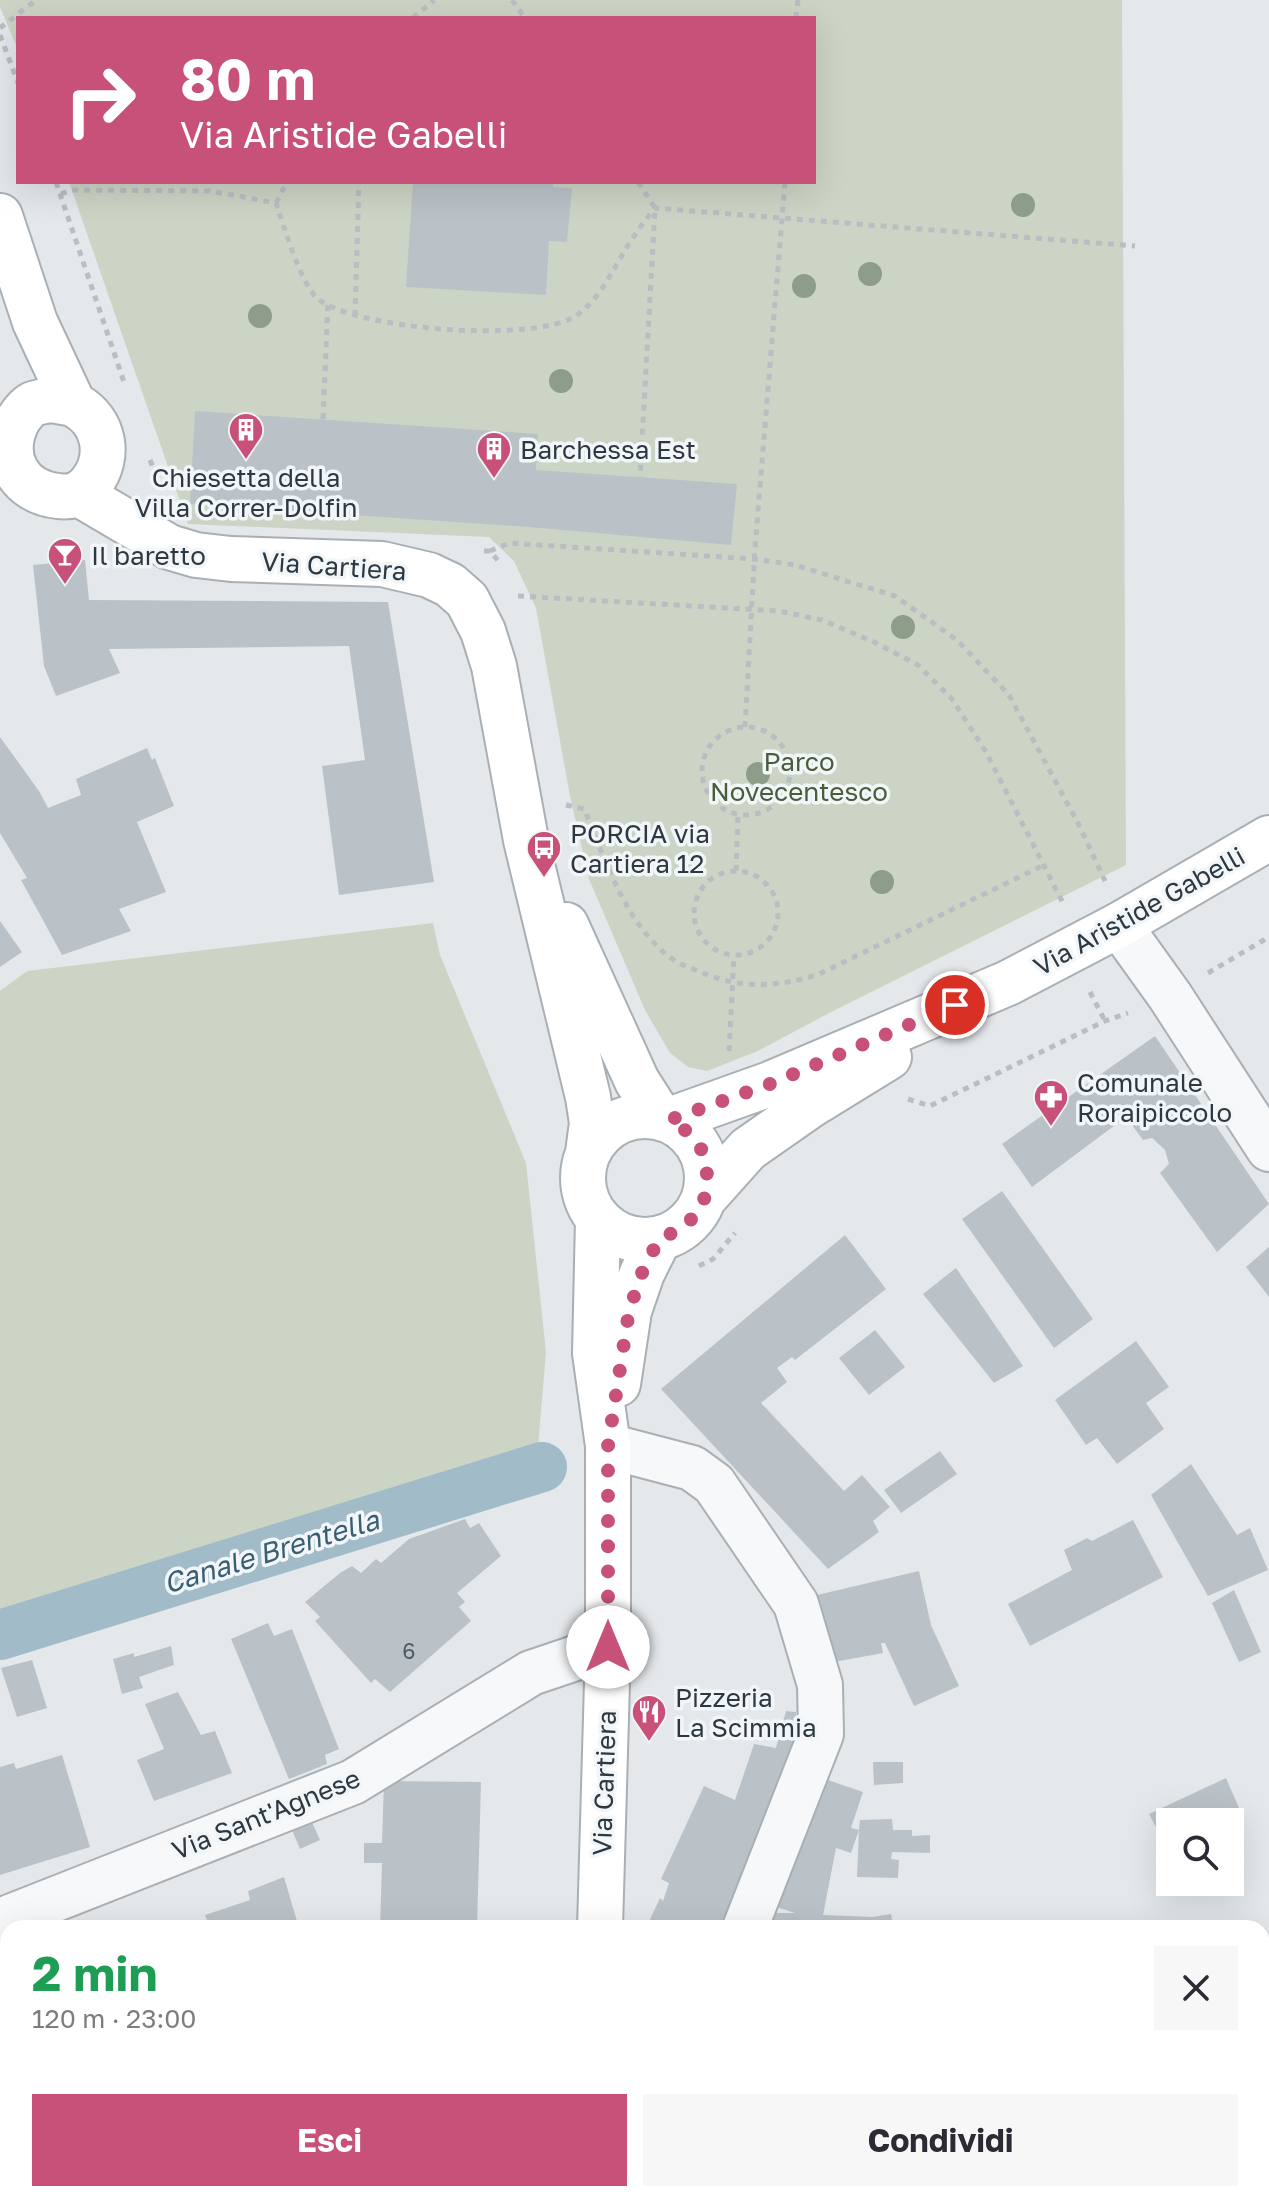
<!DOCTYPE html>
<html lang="it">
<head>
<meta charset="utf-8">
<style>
	:root { --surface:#fff; --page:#f7f7f7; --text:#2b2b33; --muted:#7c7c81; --accent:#c8517a }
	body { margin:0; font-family:"Golos Text",sans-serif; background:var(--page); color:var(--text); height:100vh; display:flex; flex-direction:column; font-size:30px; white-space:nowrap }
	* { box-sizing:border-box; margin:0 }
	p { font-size:26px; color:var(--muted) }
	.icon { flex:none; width:44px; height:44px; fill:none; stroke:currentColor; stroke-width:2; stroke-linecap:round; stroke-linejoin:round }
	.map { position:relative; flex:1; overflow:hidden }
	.panel { position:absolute; left:0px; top:1920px; width:1270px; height:282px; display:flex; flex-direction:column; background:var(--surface); border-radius:24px 24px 0 0; box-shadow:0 8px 32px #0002 }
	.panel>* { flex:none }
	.hud { position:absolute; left:16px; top:16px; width:800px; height:168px; border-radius:0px; box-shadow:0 8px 32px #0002; background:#c8517a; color:#fff; overflow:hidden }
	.buttons { position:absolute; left:1156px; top:1808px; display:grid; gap:16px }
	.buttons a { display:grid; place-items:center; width:88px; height:88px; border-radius:0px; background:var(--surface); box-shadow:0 8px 32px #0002; font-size:40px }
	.pin { position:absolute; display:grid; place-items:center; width:68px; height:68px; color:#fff; margin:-34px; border:4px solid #fff; border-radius:50%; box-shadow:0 2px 8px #0007 }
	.me { position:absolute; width:88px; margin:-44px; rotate:0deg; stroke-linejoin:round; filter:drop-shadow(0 0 6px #0008) }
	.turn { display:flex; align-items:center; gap:28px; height:168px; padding:0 32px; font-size:36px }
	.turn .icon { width:104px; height:104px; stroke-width:2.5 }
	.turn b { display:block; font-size:56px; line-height:68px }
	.round { display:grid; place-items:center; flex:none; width:84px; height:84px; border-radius:0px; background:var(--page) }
	.summary { display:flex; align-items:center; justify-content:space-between; height:136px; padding:0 32px }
	h1 { font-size:48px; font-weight:700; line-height:60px; color:#1e9e55 }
	.action { display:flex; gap:16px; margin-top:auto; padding:16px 32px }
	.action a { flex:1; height:92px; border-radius:0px; background:var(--accent); color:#fff; font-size:32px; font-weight:700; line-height:92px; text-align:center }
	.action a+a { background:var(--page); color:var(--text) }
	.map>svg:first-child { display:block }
</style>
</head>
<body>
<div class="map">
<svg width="1269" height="2201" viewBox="0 0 1269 2201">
	<rect width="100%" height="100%" fill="#e4e8eb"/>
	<!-- green -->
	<path fill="#ccd4c5" d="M0 0H1122L1126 865 833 1011 758 1051 707 1071 688 1067 670 1053 645 1010 589 879 570 796 536 608 514 561 489 537 188 524 69 182H814V18H18V50L0 7Z
		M433 923 440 955 526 1163 546 1352 538 1447 0 1617V991L27 971Z"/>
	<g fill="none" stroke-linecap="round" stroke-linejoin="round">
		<!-- canal -->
		<path stroke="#a1bcc8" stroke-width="50" d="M0 1635 542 1467"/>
	</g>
	<!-- building -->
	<path fill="#bbc2c7" d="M413 182H553V187L572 188 567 242 549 241 546 295 406 287Z
		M195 411 538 434 536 470 737 484 731 545 529 527 190 504Z
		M85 560 89 600 388 602 434 882 339 895 322 766 365 760 349 646 109 649 120 673 56 696 44 666 33 565Z
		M0 737 39 791 48 808 81 795 76 779 147 748 152 760 155 758 174 806 137 822 166 892 119 909 131 931 62 955 21 880 27 878 0 833Z
		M0 921 22 952 0 967Z
		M1155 1036 1269 1204 1217 1252 1160 1173 1169 1164 1165 1150 1152 1138 1143 1140 1126 1117 1032 1187 1002 1144Z
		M1002 1191 1093 1319 1054 1348 962 1219Z
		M845 1235 886 1289 795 1360 792 1357 777 1368 787 1382 761 1403 844 1491 862 1475 890 1507 873 1521 879 1532 828 1569 661 1389Z
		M1269 1247V1297L1246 1267Z
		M956 1268 1023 1366 994 1383 923 1294Z
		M875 1330 905 1367 869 1395 839 1358Z
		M1136 1341 1169 1387 1146 1403 1164 1429 1117 1464 1097 1438 1086 1445 1055 1400Z
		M940 1451 957 1474 901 1513 884 1490Z
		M1191 1464 1237 1535 1250 1528 1268 1570 1208 1596 1151 1495Z
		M465 1519 470 1528 479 1523 501 1556 457 1593 465 1602 459 1607 471 1621 390 1692 375 1679 371 1683 315 1621 320 1617 305 1602 340 1573 352 1566 361 1573 376 1559 381 1563 409 1539Z
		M1133 1520 1163 1577 1030 1646 1008 1604 1072 1570 1064 1550 1087 1538 1092 1541Z
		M919 1571 931 1625 959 1686 914 1706 885 1643H881L883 1653 834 1662 817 1595Z
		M1234 1590 1261 1652 1239 1662 1212 1603Z
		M268 1623 274 1636 292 1629 339 1749 325 1755 327 1764 289 1779 231 1639Z
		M171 1646 174 1665 139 1677 143 1688 122 1694 113 1659 134 1653V1657Z
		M32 1660 47 1708 17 1717 1 1668Z
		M178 1692 201 1735 215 1731 232 1773 154 1801 137 1760 164 1749 145 1704Z
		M786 1711 796 1712 797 1742 734 1928H646L660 1898 663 1901 669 1883 661 1879 704 1786 735 1800 754 1744 776 1748Z
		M62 1755 90 1847 0 1875V1767L14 1763 16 1769Z
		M873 1762H903V1783L874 1785Z
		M816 1776 863 1792 851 1828 859 1830 860 1820 892 1819 893 1830H912V1836L930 1835V1853L892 1852 891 1859 899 1860 898 1878 857 1877 859 1830 851 1853 836 1848 823 1915 873 1917 891 1914 894 1928H764L769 1913H795L770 1905Z
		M1226 1778 1239 1808 1211 1822H1170V1841L1165 1844 1149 1814Z
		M384 1781 481 1782 477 1928H380L382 1863H364V1843H382Z
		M311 1820 320 1840 300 1849 292 1830Z
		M284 1877 299 1928H210L205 1915 250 1900 248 1891Z
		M6 1943 8 1975 0 1978V1945Z
		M1267 1947 1269 2043 1265 2044 1262 2038V1950Z
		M287 2194H299L301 2201H262Z
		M644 2194H682V2201H643Z
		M830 2194H948L934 2201H813Z"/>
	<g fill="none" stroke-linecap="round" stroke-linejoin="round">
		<defs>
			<path id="minor" d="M1119 925 1170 996 1269 1149
				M608 1446 692 1468 714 1484 796 1604 820 1685 821 1734 745 1928
				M0 1921 353 1782 531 1673 608 1647
				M1262 2090 1269 2087
				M0 2191 8 2187
				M1008 2201 1024 2194"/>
			<path id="secondary" d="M0 216 35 322 73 403
				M51 400C59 402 68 402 75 405 105 421 111 457 91 483 82 494 72 498 58 496 19 492 0 458 17 422 20 416 27 407 33 404 38 402 46 401 51 400Z
				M79 494 169 547 196 555 231 559 382 564 429 575 450 585 467 600 483 631 494 666 526 840 588 1097 592 1123 588 1153
				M566 925 637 1081 660 1117
				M583 1178a62 62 0 1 1 124 0a62 62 0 1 1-124 0Z
				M669 1120 770 1084 1008 983 1119 925 1269 838
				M705 1197 748 1149 811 1105 889 1057
				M598 1219 595 1353 608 1446V1647L600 1928
				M618 1384 629 1311 642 1273 659 1239
				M592 2201 593 2194"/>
		</defs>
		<!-- minor casing -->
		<use href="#minor" stroke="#a9b0b5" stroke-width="48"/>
		<!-- secondary casing -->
		<use href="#secondary" stroke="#a9b0b5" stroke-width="48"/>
		<!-- path -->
		<path stroke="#b9bec2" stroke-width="5" stroke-dasharray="6 6" stroke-linecap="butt" d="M512 0 525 18
			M413 18 434 0
			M796 18 798 0
			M0 28 36 0
			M0 35 18 83
			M56 182 124 382
			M638 182 655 208 640 477
			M61 194 71 190 210 191 276 203C283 224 301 284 317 298 354 330 537 344 577 315 603 296 613 268 630 242 638 230 646 219 655 208L1135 246
			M276 203 287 182
			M355 316 359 182
			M323 419 328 303
			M150 460 161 487
			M484 551H490L500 563
			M490 551 509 543 754 559 795 565 895 596 957 640 1009 695 1079 825 1105 881
			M518 596 779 611 822 620 874 642 918 665 952 699 986 752 1064 905
			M745 727 755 548 785 182
			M702 771a44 44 0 1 1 88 0a44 44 0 1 1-88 0Z
			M566 805 584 809C606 861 626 927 675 961 683 966 694 969 703 973 742 989 776 987 817 975L1044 865
			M694 913a42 42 0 1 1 84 0a42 42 0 1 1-84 0Z
			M736 871 738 814
			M1208 973 1269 937
			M1090 992 1105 1021
			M729 1051 734 956
			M908 1099 930 1106 1105 1021 1128 1013
			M699 1266 713 1259 735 1233
			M1070 2201 1086 2194"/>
		<!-- minor -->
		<use href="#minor" stroke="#f6f8f9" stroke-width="44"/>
		<!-- secondary -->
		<use href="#secondary" stroke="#fff" stroke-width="44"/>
	</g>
	<!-- trees -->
	<g fill="#8e9c8a">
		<circle cx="1023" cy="205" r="12"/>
		<circle cx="870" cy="274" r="12"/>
		<circle cx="804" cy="286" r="12"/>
		<circle cx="260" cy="316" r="12"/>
		<circle cx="561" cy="381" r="12"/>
		<circle cx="903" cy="627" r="12"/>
		<circle cx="758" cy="774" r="12"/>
		<circle cx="882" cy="882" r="12"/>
	</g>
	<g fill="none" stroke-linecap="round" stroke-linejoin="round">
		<!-- route -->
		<path stroke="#c8517a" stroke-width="14" stroke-dasharray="0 25.2" d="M608 1647V1446L629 1311 642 1273 659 1239 679 1230 695 1216 705 1197 707 1176 706 1162 701 1149 688 1132 669 1120 770 1084 955 1005"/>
	</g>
	<!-- icons -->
	<defs>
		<symbol id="building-pin" viewBox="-11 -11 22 30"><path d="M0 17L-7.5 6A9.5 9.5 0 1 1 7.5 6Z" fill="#c8517a" stroke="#f3f6f8"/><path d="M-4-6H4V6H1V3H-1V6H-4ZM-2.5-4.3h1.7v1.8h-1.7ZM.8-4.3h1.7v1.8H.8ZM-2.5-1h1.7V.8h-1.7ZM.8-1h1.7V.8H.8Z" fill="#fff"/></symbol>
		<symbol id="bar-pin" viewBox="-11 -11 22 30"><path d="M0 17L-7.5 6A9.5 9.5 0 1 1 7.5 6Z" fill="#c8517a" stroke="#f3f6f8"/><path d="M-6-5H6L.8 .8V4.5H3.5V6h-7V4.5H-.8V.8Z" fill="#fff"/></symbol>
		<symbol id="bus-pin" viewBox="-11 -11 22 30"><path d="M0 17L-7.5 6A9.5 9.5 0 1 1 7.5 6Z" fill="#c8517a" stroke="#f3f6f8"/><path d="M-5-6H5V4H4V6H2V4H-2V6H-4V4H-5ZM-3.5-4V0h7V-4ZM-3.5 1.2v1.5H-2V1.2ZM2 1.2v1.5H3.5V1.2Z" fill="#fff"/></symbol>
		<symbol id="pharmacy-pin" viewBox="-11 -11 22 30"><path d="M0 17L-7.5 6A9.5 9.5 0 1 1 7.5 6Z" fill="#c8517a" stroke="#f3f6f8"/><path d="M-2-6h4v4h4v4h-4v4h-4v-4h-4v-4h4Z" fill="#fff"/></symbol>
		<symbol id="restaurant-pin" viewBox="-11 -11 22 30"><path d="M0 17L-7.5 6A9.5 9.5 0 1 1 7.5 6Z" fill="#c8517a" stroke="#f3f6f8"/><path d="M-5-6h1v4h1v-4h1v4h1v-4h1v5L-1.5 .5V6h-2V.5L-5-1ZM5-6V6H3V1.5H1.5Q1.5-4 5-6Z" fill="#fff"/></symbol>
	</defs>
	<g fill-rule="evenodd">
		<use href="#building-pin" x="226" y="410" width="40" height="54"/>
		<use href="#building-pin" x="474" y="429" width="40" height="54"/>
		<use href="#bar-pin" x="45" y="535" width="40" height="54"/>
		<use href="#bus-pin" x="524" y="828" width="40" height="54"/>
		<use href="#pharmacy-pin" x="1031" y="1077" width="40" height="54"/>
		<use href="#restaurant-pin" x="629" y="1692" width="40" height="54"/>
	</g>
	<g text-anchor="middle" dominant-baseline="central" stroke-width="7" stroke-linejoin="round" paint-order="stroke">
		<!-- number labels -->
		<g font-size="22" fill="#505a63">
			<text x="409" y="1650">6</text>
		</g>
		<!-- poi labels -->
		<g font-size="26" fill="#2c3842" stroke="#f3f6f8" text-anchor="start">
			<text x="520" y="449">Barchessa Est</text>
			<text x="246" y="477" text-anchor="middle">Chiesetta della<tspan x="246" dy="30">Villa Correr-Dolfin</tspan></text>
			<text x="91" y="555">Il baretto</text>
			<text x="570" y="833">PORCIA via<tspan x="570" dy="30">Cartiera 12</tspan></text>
			<text x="1077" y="1082">Comunale<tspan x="1077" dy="30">Roraipiccolo</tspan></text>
			<text x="675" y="1697">Pizzeria<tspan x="675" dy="30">La Scimmia</tspan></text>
		</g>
		<!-- street labels -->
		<g font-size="26" fill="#2c3842" stroke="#f3f6f8">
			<text transform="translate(334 566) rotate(4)">Via Cartiera</text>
			<text transform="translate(1139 911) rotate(-29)">Via Aristide Gabelli</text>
			<text transform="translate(604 1783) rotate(-88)">Via Cartiera</text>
			<text transform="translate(266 1814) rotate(-22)">Via Sant'Agnese</text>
		</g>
		<!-- park labels -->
		<g font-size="26" fill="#485d3a" stroke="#f3f6f8">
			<text x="799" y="761">Parco<tspan x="799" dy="30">Novecentesco</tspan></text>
		</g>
		<!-- water labels -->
		<g font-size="28" font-style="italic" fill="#385f74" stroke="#f3f6f8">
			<text transform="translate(271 1551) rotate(-17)">Canale Brentella</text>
		</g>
	</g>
</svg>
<div class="buttons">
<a><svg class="icon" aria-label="search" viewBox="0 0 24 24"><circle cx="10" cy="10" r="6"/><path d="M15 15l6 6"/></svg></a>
</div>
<div class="pin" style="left:955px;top:1005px;background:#d93025"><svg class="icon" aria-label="arrive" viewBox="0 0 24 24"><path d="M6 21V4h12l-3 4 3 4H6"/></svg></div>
<svg class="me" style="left:608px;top:1647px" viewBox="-20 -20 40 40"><circle r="19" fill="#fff"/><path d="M0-13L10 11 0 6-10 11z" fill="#c8517a"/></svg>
<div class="hud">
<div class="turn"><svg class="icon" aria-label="right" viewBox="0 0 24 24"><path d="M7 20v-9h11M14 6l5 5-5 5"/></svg><div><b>80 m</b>Via Aristide Gabelli</div></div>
</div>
<section class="panel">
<div class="summary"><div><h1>2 min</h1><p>120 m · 23:00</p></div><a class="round"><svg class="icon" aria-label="close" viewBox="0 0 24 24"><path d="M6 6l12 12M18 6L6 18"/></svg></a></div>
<div class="action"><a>Esci</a><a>Condividi</a></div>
</section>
</div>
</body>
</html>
